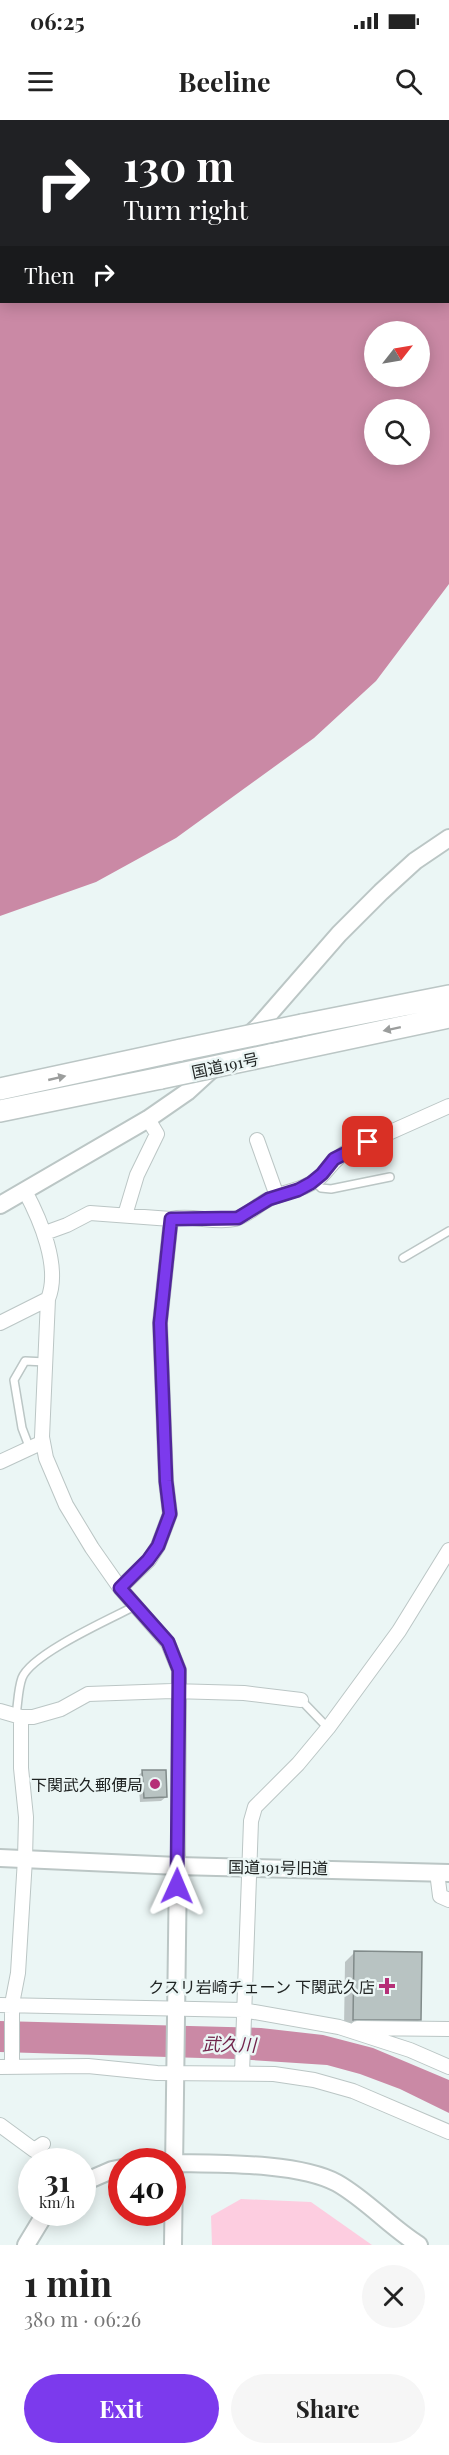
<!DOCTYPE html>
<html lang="en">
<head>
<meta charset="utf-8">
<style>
	:root { --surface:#fff; --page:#f6f6f6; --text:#222; --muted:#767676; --accent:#7c3aed }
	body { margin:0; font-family:"Playfair Display","Noto Sans JP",serif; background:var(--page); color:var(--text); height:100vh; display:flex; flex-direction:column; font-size:22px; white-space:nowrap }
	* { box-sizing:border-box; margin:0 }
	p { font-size:20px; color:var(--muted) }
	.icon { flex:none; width:33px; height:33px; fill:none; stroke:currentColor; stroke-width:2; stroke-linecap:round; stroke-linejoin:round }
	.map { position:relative; height:2125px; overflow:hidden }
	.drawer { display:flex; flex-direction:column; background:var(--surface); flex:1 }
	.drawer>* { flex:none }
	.banner { position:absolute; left:0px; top:0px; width:450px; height:183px; box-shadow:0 3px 15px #0003; background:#202124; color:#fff; overflow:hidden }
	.needle { width:39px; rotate:59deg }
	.buttons { position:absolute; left:364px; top:201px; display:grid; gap:12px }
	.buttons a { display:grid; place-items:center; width:66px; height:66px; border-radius:50%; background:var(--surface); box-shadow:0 3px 15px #0003; font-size:30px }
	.speed { position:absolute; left:18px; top:2028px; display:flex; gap:12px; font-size:30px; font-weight:700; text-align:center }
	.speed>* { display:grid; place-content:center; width:78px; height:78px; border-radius:50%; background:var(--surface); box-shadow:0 3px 15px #0003; line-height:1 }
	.speed small { font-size:15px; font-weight:400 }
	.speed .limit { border:9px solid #d22; background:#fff; color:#111 }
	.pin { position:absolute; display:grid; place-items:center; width:51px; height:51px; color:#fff; margin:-26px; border-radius:12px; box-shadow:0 3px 9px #0006 }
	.me { position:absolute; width:66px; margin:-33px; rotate:1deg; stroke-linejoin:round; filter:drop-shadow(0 0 4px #0008) }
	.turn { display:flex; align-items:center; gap:21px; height:126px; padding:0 24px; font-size:27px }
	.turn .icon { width:78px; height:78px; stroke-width:2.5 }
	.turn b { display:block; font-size:42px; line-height:51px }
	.then { display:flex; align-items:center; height:57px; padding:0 24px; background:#0003; gap:12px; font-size:22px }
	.round { display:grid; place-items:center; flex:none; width:63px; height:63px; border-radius:32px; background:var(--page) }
	.overview { display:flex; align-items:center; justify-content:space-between; height:102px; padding:0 24px }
	h1 { font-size:36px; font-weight:700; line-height:45px }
	.primary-button { display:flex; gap:12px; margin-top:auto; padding:12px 24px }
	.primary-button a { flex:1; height:69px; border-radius:36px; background:var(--accent); color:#fff; font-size:24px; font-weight:700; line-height:69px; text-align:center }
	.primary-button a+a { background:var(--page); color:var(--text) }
	.status { display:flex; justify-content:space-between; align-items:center; height:42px; padding:0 30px; background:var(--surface); direction:ltr }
	.status svg { height:16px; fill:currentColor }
	header { display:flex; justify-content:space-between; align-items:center; height:78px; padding:0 24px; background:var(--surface); font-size:27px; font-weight:700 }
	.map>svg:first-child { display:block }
</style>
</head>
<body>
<div class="status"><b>06:25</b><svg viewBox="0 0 49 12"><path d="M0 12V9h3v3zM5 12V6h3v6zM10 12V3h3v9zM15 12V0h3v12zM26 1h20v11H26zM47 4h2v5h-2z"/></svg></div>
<header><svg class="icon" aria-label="menu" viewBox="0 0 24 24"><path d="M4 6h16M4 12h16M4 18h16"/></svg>Beeline<svg class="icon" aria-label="search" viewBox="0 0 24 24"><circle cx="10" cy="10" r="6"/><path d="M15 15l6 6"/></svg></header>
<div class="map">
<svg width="449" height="2125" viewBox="0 0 449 2125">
	<rect width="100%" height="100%" fill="#ebf6f5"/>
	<!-- green -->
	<path fill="#fdcde0" d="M241 2079 311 2082 372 2125H212L211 2096Z"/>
	<!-- water -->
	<path fill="#ca89a5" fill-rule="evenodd" d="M0 0H449V464L376 561 314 618 176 718 96 762 0 796ZM2 2H448V182H2ZM375 212H420V256H375ZM375 290H420V334H375Z
		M0 1901 261 1908 323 1915 373 1928 449 1960V1993L400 1969 360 1954 327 1945 235 1939 0 1932Z"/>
	<!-- shadow -->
	<path fill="#0003" d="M142 1652 166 1677 161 1681 140 1682 138 1656Z
		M354 1833 420 1899 411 1908H344L345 1842Z"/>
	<!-- building -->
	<path fill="#b8c3c2" stroke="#818b8a" stroke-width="1.5" d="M142 1650H166L167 1677 144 1678Z
		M354 1831 422 1832 421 1900H353Z"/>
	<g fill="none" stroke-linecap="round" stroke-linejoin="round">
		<defs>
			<path id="service" d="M314 1061 321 1068 331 1069 390 1057
				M403 1138 449 1111
				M30 1329 22 1308 14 1260 25 1241 46 1242
				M301 1580 328 1608
				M16 1595C18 1583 18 1569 22 1558 31 1534 110 1499 135 1486"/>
			<path id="minor" d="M257 1020 277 1076
				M25 1071C40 1099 61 1147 48 1179L42 1317 46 1338 66 1385 92 1428 120 1468 168 1523 179 1550 178 1746
				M125 1095 137 1055 157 1014 148 999
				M45 1113 67 1105 90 1093 171 1099C192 1094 214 1104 235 1099 249 1095 258 1084 271 1078 286 1071 304 1070 318 1059 330 1049 332 1040 348 1031L449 986
				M0 1203 48 1179
				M0 1342 43 1322
				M120 1468 149 1440 158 1426 170 1394 166 1361 160 1203 171 1099
				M0 1591 21 1597H33L61 1589 88 1574 172 1571 244 1573 301 1580
				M437 1752 440 1776 449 1780
				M0 1885 243 1890 339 1907 410 1930 449 1947
				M357 1908 449 1909
				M0 1947 88 1946 157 1953 274 1954 314 1960 353 1971 449 2012
				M12 1947V1884L18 1853 25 1739 26 1697 21 1648V1597
				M242 1953 251 1701 255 1687 298 1644 328 1608 399 1511 449 1430
				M0 2005 34 2030 43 2024"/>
			<path id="tertiary" d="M0 1085 148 999 187 972 258 907 339 814 381 772 415 741 449 718
				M0 1738 178 1746 449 1753
				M172 2043C218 2044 298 2042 337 2063 367 2080 390 2107 419 2125
				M82 2063 112 2050 122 2048
				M26 2125 46 2092
				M173 2125 178 1746"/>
			<path id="trunk" d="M302 905 449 876
				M270 935 449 897
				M0 969 181 930
				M0 991 161 958"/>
		</defs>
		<!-- service casing -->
		<use href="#service" stroke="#bbc6c5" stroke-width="10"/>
		<!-- minor casing -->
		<use href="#minor" stroke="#bbc6c5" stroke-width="16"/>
		<!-- tertiary casing -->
		<use href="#tertiary" stroke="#bbc6c5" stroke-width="20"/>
		<!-- trunk casing -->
		<use href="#trunk" stroke="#bbc6c5" stroke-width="24"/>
		<!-- service -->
		<use href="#service" stroke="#fff" stroke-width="7"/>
		<!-- minor -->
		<use href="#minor" stroke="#fff" stroke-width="14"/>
		<!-- tertiary -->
		<use href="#tertiary" stroke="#fff" stroke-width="16"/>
		<!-- trunk -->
		<use href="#trunk" stroke="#fff" stroke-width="21"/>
		<defs>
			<path id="trunk-bridge" d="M181 930 302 905
				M161 958 270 935"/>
		</defs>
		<!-- trunk-bridge casing -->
		<use href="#trunk-bridge" stroke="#bbc6c5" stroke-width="24" stroke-linecap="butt"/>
		<!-- trunk-bridge -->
		<use href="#trunk-bridge" stroke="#fff" stroke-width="21"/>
	</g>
	<!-- one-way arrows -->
	<defs><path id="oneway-solid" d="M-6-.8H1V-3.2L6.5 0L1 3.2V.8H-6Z" transform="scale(1.5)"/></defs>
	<g fill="#9b9d9c">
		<use href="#oneway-solid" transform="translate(392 909) rotate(168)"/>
		<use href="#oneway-solid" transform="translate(57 958) rotate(-13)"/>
	</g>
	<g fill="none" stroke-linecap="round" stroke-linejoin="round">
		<defs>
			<path id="route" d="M177 1766 179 1550 168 1522 120 1468 148 1440 158 1426 170 1394 166 1361 160 1203 171 1099 238 1098 269 1079 298 1070 311 1063 322 1054 334 1039 368 1022"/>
		</defs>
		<!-- route casing -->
		<use href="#route" stroke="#51269a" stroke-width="15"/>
		<!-- route -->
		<use href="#route" stroke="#7c3aed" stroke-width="10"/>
	</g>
	<!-- markers -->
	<g fill="#b53077" stroke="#ebf6f5" stroke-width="2">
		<circle cx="155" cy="1664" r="6"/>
		<path d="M384 1857h6v6h6v6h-6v6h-6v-6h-6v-6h6z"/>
	</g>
	<g text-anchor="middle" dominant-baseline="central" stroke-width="5" stroke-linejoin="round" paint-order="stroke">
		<!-- street labels -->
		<g font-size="16" fill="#212524" stroke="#ebf6f5">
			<text transform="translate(225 945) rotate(-12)">国道191号</text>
			<text transform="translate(278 1747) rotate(1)">国道191号旧道</text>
		</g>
		<!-- poi labels -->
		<g font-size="16" fill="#212524" stroke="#ebf6f5" text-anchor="end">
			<text x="143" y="1664">下関武久郵便局</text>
			<text x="375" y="1866">クスリ岩崎チェーン 下関武久店</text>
		</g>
		<!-- water labels -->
		<g font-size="18" font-style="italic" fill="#71244b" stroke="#ebf6f5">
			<text transform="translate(229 1924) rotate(1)">武久川</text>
		</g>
	</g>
</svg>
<div class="buttons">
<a><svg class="needle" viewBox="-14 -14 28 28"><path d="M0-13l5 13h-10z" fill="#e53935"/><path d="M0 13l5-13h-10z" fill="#767676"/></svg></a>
<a><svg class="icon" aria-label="search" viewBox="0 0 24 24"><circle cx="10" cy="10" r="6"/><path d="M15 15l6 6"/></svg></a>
</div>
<div class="speed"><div>31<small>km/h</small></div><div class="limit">40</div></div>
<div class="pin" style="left:368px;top:1022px;background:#d93025"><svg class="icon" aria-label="arrive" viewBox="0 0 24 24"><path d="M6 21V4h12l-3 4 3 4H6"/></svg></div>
<svg class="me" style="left:177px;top:1766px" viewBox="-20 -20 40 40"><path d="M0-17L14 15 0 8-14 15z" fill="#7c3aed" stroke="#fff" stroke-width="4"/></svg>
<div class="banner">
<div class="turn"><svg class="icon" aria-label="right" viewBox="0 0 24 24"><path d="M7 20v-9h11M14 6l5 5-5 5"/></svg><div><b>130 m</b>Turn right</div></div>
<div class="then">Then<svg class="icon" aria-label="right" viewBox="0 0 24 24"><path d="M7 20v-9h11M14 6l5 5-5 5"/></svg></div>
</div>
</div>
<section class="drawer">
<div class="overview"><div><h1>1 min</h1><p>380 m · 06:26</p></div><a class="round"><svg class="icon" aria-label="close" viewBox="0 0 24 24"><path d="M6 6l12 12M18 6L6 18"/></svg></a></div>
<div class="primary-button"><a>Exit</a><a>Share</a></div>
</section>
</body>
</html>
